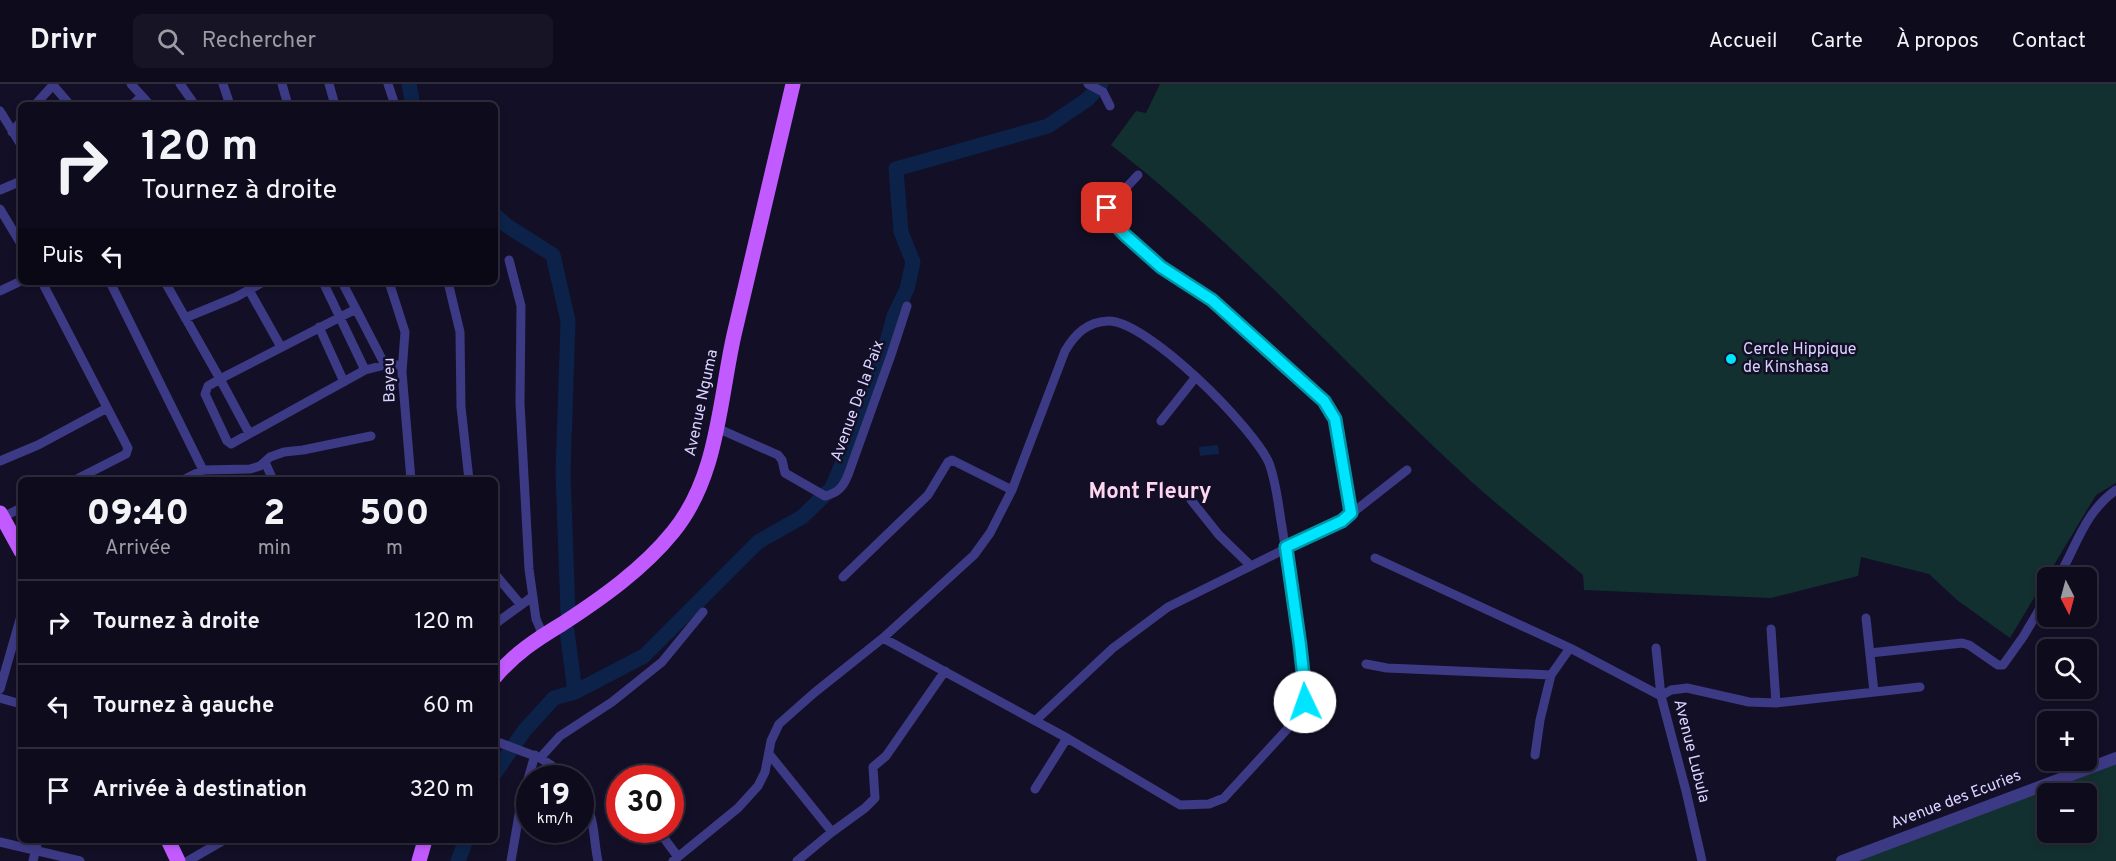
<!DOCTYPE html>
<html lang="fr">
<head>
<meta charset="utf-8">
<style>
	:root { --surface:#0e0b1c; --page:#171425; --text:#f1f3f6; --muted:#9b9ba3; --line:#2e2b3b }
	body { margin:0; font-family:Overpass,sans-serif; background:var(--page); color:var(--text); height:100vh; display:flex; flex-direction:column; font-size:22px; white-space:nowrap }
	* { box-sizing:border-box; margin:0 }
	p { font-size:20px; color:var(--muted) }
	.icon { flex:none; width:33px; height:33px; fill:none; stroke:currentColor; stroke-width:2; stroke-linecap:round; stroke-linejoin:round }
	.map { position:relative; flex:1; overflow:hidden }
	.panel { position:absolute; left:18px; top:393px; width:480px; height:366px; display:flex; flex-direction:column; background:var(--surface); border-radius:9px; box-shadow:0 3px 9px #0003,0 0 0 2px var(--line) }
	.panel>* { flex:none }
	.top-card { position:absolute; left:18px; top:18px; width:480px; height:183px; border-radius:9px; box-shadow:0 3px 9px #0003,0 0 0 2px var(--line); background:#0e0b1c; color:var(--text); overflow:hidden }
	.needle { width:39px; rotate:174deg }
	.tools { position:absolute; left:2037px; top:483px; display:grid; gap:12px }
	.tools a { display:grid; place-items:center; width:60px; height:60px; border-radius:9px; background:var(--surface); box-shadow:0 3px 9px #0003,0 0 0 2px var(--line); font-size:30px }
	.speed { position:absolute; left:516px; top:681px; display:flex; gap:12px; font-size:30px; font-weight:700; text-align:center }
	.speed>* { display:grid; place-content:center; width:78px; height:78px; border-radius:50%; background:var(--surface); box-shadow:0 3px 9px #0003,0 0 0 2px var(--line); line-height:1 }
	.speed small { font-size:15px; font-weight:400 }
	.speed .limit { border:9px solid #d22; background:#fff; color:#111 }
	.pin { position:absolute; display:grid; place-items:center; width:51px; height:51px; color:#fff; margin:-26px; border-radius:12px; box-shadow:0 3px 9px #0006 }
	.me { position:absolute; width:66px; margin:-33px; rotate:357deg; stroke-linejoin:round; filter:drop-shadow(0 0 4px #0008) }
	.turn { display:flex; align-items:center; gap:21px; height:126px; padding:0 24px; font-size:27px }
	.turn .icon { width:78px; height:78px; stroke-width:2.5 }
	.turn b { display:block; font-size:42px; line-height:51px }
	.then { display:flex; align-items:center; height:57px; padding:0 24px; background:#0003; gap:12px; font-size:22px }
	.eta { display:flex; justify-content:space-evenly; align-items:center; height:102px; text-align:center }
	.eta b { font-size:36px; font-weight:800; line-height:42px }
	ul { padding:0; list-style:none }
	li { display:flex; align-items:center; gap:18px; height:84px; padding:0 24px; border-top:2px solid var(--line) }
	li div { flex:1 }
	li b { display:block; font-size:22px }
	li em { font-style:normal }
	header { display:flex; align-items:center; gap:36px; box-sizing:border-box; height:84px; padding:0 30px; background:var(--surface); border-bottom:2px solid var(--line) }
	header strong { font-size:28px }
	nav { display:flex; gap:33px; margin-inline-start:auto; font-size:21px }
	.search { width:420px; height:54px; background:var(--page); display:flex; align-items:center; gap:15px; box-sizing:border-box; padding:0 21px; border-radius:9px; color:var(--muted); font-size:22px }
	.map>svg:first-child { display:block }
</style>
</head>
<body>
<header>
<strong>Drivr</strong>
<div class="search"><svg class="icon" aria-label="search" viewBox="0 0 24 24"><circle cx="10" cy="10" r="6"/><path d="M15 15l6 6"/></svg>Rechercher</div>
<nav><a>Accueil</a><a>Carte</a><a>À propos</a><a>Contact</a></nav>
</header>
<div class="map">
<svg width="2116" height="777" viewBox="0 0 2116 777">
	<rect width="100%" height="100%" fill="#130f26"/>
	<!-- green -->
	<path fill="#12302f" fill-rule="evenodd" d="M1160 0H2116V399L2096 411 2010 554 1957 516 1929 490 1861 473 1858 492 1771 514 1584 506 1583 491C1543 457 1501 425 1462 389 1344 280 1238 160 1111 61L1136 27 1146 29Z
		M2116 680V777H1858ZM2048 710H2086V748H2048Z"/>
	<!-- water -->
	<path fill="#0c2248" d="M1218 361 1219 370 1200 372 1199 363Z"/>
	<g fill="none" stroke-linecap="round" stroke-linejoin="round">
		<!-- river -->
		<path stroke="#0c2248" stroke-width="15" d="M409 0 413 21
			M495 131 506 141 553 171 568 237 563 389 568 529
			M567 547 575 608
			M495 689 524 647 554 614 575 608 644 572 758 458 802 433 832 404 876 298 894 232 907 205 913 178 901 148 896 85 1048 42 1088 15 1101 0
			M458 777 466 756"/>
		<!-- minor -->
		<path stroke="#3d3a85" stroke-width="9" d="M131 0 150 21
			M180 0 195 21
			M223 0 230 21
			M282 0 288 21
			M329 0 335 21
			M388 0 395 21
			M1088 0 1103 8 1110 22
			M35 21 53 1 70 21
			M132 21 142 12
			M0 27 21 61
			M12 48 21 37
			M1138 91 1107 124 1106 130 1124 150 1161 183 1212 216 1325 317 1335 335 1351 429
			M0 106 21 97
			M0 125 21 160
			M509 176 521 222 520 319 529 485 536 535 543 551
			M42 198 128 364 126 370 75 396
			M110 198 203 386
			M165 198 220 295 208 302 205 310 227 357 231 360 365 286 385 281H402
			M323 198 365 286
			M342 198 385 281
			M389 198 405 248 402 288 411 396
			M448 198 460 248 461 323 469 396
			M249 206 281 263
			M0 207 21 197
			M185 234 236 213 263 198
			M319 243 344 298
			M1161 337 1195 294
			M717 344 778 371 782 376 785 389 825 412C838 409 843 403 848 391L891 271 907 222
			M249 349 220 295 356 225
			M0 377 38 361 107 324
			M265 378 273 396
			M183 396 203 386 250 385 260 382 270 373 284 368 303 366 371 352
			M1191 416 1219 451 1250 481
			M3 433 21 424
			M1375 474 1570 564 1661 612 1671 606 1687 604 1749 618 1776 619 1920 603
			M495 490 521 521
			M843 493 928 411 948 378 952 376 1012 406
			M2058 494C2077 461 2084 429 2116 406
			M1866 534 1874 608
			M495 540 532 513
			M1771 545 1776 619
			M1656 564 1661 612 1686 707 1702 777
			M1870 569 1962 559 1969 561 1998 581H2003L2023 553 2048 511
			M1366 580 1387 584 1551 591 1570 564
			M0 605 21 532
			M0 614 21 620
			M1035 637 1113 564 1168 523 1342 437 1407 386
			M495 657 540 674 551 681 565 694
			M770 671 832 748
			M1535 671 1540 636 1551 591
			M540 674 560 652 612 618 662 578 703 528
			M650 694V692
			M1035 705 1067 654
			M580 713C596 730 593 756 598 777
			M658 746 678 773
			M0 758 80 777
			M33 777 38 756
			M188 777 224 756
			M511 777 521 719 535 671
			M673 777 738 724 758 702 765 688 771 657 779 640 814 609 883 554 974 471 990 449 1012 406 1065 267C1075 250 1087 238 1108 237 1147 236 1253 343 1269 379 1276 398 1278 418 1281 437 1287 473 1292 510 1297 546 1300 563 1309 603 1304 618 1302 627 1296 634 1290 642L1224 714 1209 720 1180 721 1067 654 883 554
			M797 777 832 748 865 724 875 714 873 683 886 672 945 587"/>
		<!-- tertiary -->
		<path stroke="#3d3a85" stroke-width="12" d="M1842 777 2116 674"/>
		<!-- primary -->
		<path stroke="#c25bff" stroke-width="15" d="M0 429 21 467
			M495 593C514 570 537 555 562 540 602 514 643 485 673 448 718 393 719 318 734 251 753 167 774 84 793 0
			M168 756 178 777
			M419 777 425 756"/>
	</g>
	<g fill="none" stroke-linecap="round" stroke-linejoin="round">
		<defs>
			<path id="route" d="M1107 124 1106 130 1124 150 1161 183 1212 216 1324 317 1335 335 1351 429 1342 437 1286 463 1300 561 1305 607V618"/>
		</defs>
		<!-- route casing -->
		<use href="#route" stroke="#0095a6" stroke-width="15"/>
		<!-- route -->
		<use href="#route" stroke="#00e5ff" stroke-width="10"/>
	</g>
	<!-- markers -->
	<circle fill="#00e5ff" stroke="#130f26" stroke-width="2" cx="1731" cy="275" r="6"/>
	<g text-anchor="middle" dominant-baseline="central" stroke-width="5" stroke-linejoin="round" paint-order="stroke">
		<!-- poi labels -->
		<g font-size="16" fill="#d9d4ff" stroke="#130f26" text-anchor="start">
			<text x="1743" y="266">Cercle Hippique<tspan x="1743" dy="18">de Kinshasa</tspan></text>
		</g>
		<!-- street labels -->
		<g font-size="16" fill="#d9d4ff" stroke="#130f26">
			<text transform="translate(390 296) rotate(-91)">Bayeu</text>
			<text transform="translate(858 317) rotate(-70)">Avenue De la Paix</text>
			<text transform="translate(702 319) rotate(-78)">Avenue Nguma</text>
			<text transform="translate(1691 667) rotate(76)">Avenue Lubula</text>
			<text transform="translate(1956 716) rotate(-21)">Avenue des Ecuries</text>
		</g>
		<!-- district labels -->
		<g font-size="22" font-weight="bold" fill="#ffd6f0" stroke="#130f26">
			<text x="1150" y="408">Mont Fleury</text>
		</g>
	</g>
</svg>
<div class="tools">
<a><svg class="needle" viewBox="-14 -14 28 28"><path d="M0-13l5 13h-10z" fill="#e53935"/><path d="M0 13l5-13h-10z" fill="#9b9ba3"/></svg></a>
<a><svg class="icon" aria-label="search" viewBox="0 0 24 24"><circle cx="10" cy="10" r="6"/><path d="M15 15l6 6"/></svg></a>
<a>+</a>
<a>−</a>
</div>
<div class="speed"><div>19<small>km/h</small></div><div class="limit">30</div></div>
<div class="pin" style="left:1107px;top:124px;background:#d93025"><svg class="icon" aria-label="arrive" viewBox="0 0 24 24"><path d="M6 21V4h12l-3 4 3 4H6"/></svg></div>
<svg class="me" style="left:1305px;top:618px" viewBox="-20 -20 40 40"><circle r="19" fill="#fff"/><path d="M0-13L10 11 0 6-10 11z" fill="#00e5ff"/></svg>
<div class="top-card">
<div class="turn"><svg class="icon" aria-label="right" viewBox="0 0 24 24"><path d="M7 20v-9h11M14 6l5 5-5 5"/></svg><div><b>120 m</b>Tournez à droite</div></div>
<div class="then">Puis<svg class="icon" aria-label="left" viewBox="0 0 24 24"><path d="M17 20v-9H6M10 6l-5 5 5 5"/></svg></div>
</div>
<section class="panel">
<div class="eta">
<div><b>09:40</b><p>Arrivée</p></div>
<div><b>2</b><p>min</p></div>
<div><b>500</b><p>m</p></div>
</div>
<ul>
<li><svg class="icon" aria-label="right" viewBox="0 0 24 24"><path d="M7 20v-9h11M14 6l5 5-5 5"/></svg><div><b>Tournez à droite</b></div><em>120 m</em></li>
<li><svg class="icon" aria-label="left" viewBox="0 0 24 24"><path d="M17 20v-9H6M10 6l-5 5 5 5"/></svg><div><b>Tournez à gauche</b></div><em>60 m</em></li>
<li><svg class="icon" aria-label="arrive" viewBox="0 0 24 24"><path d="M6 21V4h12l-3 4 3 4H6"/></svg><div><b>Arrivée à destination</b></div><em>320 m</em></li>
</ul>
</section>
</div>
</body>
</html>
